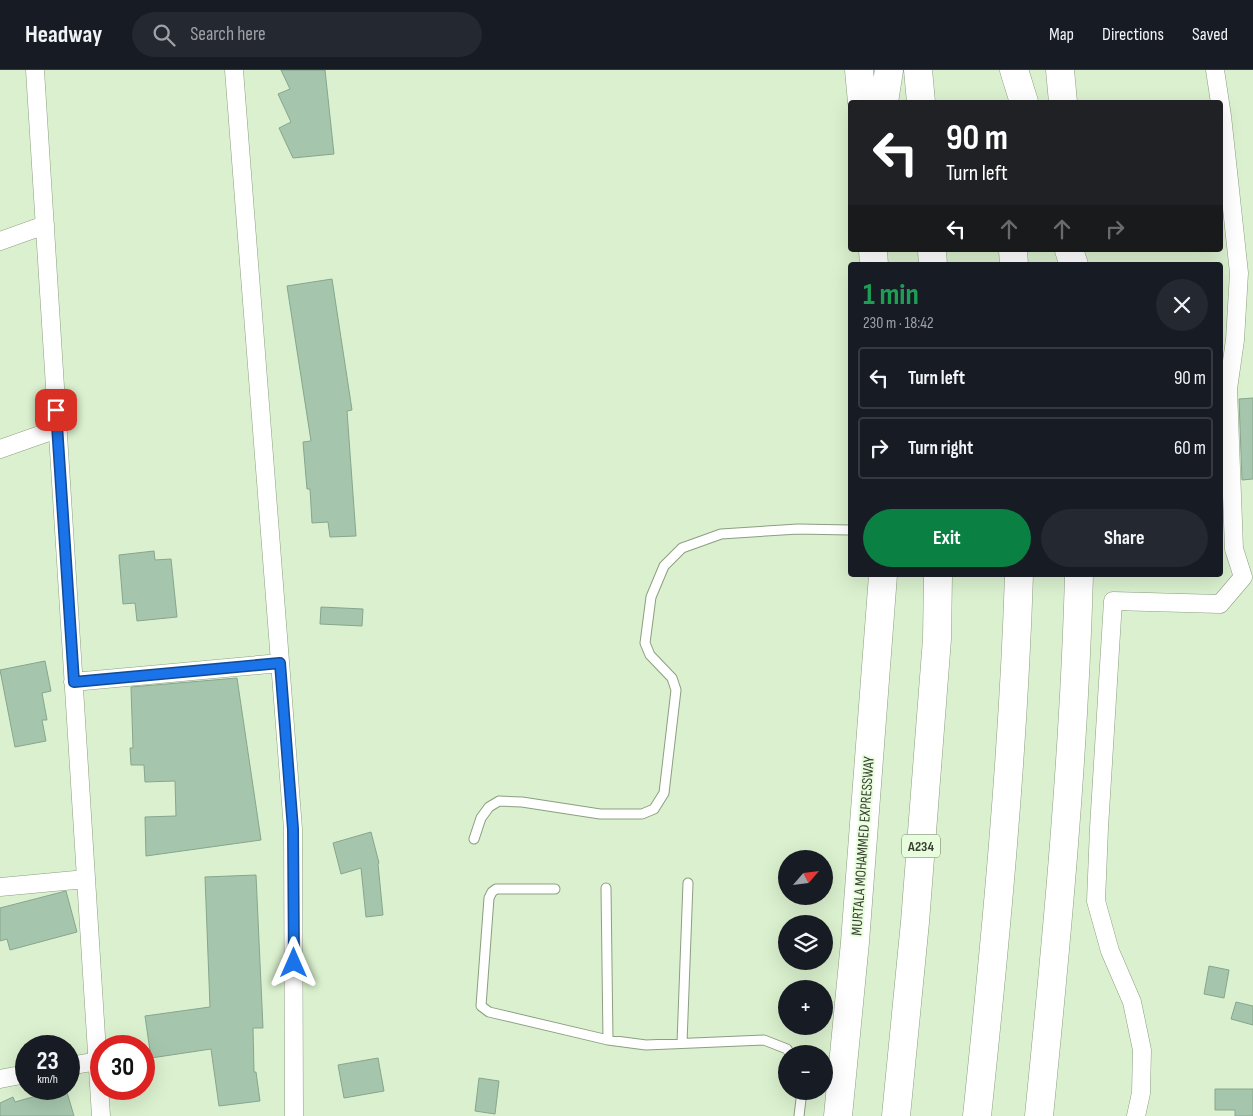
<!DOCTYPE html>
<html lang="en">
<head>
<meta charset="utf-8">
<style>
	:root { --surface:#171b24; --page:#242831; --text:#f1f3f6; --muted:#9ea1a6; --line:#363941; --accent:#0b8043 }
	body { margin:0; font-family:"Sofia Sans Condensed",sans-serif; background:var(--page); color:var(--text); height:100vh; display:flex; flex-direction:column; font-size:19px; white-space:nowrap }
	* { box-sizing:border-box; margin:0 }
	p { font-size:16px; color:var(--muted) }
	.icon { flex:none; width:28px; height:28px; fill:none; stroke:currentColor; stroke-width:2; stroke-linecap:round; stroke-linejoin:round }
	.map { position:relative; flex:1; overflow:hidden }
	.panel { position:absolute; left:848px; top:192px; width:375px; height:315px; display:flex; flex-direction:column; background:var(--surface); border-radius:5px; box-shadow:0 5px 20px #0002 }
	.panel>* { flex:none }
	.banner { position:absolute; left:848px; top:30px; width:375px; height:152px; border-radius:5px; box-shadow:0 5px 20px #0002; background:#202124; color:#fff; overflow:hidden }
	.needle { width:32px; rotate:62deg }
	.tools { position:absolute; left:778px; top:780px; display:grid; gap:10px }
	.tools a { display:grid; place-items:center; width:55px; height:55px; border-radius:50%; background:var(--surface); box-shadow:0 5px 20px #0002; font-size:25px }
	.speed { position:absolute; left:15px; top:965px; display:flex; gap:10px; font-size:25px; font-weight:700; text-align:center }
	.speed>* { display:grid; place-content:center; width:65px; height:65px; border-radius:50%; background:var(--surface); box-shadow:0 5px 20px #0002; line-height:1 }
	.speed small { font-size:12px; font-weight:400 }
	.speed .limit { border:8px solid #d22; background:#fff; color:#111 }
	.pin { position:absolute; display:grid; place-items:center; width:42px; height:42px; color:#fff; margin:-21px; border-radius:10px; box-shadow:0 2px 8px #0006 }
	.me { position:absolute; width:55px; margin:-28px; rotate:0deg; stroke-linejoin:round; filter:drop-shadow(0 0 4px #0008) }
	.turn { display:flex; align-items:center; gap:18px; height:105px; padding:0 15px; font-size:22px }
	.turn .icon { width:65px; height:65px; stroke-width:2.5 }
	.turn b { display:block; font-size:35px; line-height:42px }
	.lanes { display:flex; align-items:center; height:48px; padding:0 15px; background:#0003; justify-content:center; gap:25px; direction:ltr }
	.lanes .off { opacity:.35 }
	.round { display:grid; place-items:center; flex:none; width:52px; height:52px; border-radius:26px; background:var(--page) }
	.overview { display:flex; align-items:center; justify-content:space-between; height:85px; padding:0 15px }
	h1 { font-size:30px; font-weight:700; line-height:38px; color:#1e9e55 }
	.primary-button { display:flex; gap:10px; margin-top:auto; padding:10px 15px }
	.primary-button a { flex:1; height:58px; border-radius:30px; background:var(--accent); color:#fff; font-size:20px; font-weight:700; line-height:58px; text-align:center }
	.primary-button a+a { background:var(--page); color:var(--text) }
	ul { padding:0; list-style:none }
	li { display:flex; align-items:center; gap:15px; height:62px; margin:0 10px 8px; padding:0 5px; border:2px solid var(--line); border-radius:5px }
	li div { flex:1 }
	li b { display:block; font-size:19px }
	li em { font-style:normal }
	header { display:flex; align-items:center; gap:30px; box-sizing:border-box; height:70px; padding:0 25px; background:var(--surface); border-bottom:1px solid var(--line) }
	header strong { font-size:24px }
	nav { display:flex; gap:28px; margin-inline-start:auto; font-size:18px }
	.search { width:350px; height:45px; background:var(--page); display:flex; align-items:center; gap:12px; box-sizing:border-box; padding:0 18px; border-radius:28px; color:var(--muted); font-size:19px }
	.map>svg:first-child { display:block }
</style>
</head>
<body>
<header>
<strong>Headway</strong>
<div class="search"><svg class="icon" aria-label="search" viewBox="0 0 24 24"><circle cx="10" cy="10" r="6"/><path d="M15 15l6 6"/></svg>Search here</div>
<nav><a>Map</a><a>Directions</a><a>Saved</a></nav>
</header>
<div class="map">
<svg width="1253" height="1046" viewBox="0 0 1253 1046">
	<rect width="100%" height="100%" fill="#daf0ce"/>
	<!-- building -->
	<path fill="#a5c6ad" stroke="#86a68d" d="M281 0H325L334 84 293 88 279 58 291 52 278 24 290 19Z
		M332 209 352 340 347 341 356 466 330 467 328 452 312 453 310 419H307L303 372 311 371 287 216Z
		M1253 328V409L1242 410 1239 329Z
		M154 481 155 490 171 489 177 547 137 551 135 533 123 534 119 485Z
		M321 537 363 539 362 556 320 554Z
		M45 591 51 621 42 623 47 650H42L46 671 15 677 0 600Z
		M237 608 261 770 146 786 145 747 176 746 175 711 145 712 144 695H131L130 678H133L131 617Z
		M371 762 379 793 378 794 383 845 366 847 361 798 341 804 333 773Z
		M256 805 263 958H253L254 1002H256L260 1031 219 1036 211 979 151 988 145 946 210 937 205 807Z
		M66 821 77 862 10 880 7 869 0 871V838Z
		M1209 896 1229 900 1224 928 1204 924Z
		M1236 932 1253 936V955L1231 949Z
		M378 988 384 1021 344 1028 338 995Z
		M479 1008 499 1011 495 1044 475 1041Z
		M61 1019H66L74 1046H0V1033L13 1027 15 1032Z
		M1215 1019H1253V1046H1235V1040H1215Z"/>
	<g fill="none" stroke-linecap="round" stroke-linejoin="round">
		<defs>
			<path id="lane" d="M474 769 481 748 489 737 499 731 522 732 600 744H642L654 739 664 723 676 620 672 608 650 585 645 573 651 527 664 496 682 478 721 464 798 459 850 460
				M606 818 608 970
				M555 819H496L492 822 489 828 481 936 489 942 608 970 646 975 764 970 787 979 790 984
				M682 973 688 813
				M799 1046 802 1021"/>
			<path id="street" d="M35 0 101 1046
				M234 0 293 759 294 1046
				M1215 0 1222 46 1239 203 1235 270 1228 319 1234 479 1243 507
				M0 171 45 155
				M0 379 57 359
				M73 612 280 593
				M0 817 86 809
				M69 996 98 991
				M0 1009 26 1004
				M1136 1046 1141 1023 1142 980 1132 932 1110 881 1096 831 1099 758 1113 531 1220 534 1243 507"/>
			<path id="highway" d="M859 0 862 32
				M918 0 921 32
				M1014 0 1024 32
				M1060 0 1063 32
				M884 32 889 0
				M873 180 874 195
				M932 180 933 195
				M1013 180 1014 195
				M1069 180 1074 195
				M838 1046 855 872 883 505
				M896 1046 915 852 937 569 938 505
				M977 1046C996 866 1013 686 1019 505
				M1039 1046C1057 866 1074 686 1079 505"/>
		</defs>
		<!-- lane casing -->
		<use href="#lane" stroke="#8c9f80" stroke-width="11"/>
		<!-- street casing -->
		<use href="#street" stroke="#8c9f80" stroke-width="19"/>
		<!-- highway casing -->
		<use href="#highway" stroke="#8c9f80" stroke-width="29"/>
		<!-- lane -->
		<use href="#lane" stroke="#fff" stroke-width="9"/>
		<!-- street -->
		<use href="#street" stroke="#fff" stroke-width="18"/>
		<!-- highway -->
		<use href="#highway" stroke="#fff" stroke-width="28"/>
	</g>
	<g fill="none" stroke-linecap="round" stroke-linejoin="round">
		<defs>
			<path id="route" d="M56 340 74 612 280 593 293 759 294 893"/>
		</defs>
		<!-- route casing -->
		<use href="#route" stroke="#114b97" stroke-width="12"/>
		<!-- route -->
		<use href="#route" stroke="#1a73e8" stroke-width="9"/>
	</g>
	<g text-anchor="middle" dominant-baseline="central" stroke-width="4" stroke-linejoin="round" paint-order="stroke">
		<!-- shield labels -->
		<rect fill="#e7fddb" stroke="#6c7965" stroke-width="1" x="902" y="764.5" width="38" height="23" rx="4"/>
		<g font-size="14" font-weight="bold" fill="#384033">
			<text x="921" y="776">A234</text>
		</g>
		<!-- street labels -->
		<g font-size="15" fill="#384033" stroke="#e7fddb">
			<text transform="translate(863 776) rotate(-86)">MURTALA MOHAMMED EXPRESSWAY</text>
		</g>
	</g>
</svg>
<div class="tools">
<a><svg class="needle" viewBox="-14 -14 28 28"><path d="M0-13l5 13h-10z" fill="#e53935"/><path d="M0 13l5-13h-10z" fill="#9ea1a6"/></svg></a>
<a><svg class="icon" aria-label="layers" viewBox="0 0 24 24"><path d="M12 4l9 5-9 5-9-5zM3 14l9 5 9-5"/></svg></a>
<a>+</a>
<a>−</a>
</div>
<div class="speed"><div>23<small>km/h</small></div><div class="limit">30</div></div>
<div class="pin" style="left:56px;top:340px;background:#d93025"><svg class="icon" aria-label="arrive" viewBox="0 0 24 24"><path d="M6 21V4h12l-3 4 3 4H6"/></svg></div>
<svg class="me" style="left:294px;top:893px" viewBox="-20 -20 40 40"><path d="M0-17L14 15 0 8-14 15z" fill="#1a73e8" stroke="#fff" stroke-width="4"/></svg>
<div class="banner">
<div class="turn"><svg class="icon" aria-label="left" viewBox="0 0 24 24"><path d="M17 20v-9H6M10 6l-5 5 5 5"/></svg><div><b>90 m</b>Turn left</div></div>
<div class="lanes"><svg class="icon" aria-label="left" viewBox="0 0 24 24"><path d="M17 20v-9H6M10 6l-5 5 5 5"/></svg><svg class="icon off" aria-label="ahead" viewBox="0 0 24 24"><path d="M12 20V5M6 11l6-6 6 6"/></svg><svg class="icon off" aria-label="ahead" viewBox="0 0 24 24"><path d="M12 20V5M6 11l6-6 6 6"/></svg><svg class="icon off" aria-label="right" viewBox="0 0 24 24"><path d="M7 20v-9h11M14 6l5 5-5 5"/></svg></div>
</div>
<section class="panel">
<div class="overview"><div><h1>1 min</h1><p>230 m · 18:42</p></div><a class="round"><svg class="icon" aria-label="close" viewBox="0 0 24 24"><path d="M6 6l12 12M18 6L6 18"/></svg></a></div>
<ul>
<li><svg class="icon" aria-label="left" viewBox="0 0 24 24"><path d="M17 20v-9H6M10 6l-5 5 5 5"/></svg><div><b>Turn left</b></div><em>90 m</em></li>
<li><svg class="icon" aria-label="right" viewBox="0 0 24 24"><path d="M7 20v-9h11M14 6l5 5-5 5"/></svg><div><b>Turn right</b></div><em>60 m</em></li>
</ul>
<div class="primary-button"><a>Exit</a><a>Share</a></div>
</section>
</div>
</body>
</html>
